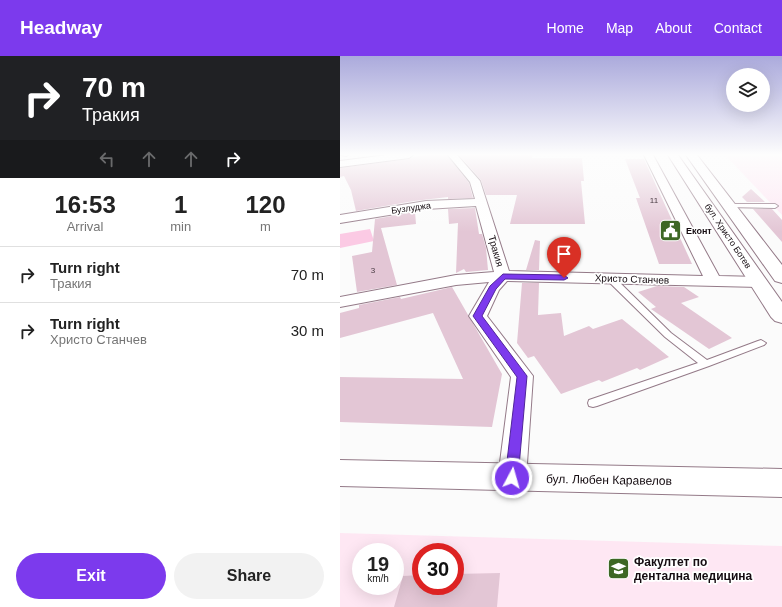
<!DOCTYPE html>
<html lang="en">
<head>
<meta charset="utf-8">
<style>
	:root { --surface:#fff; --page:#f2f2f2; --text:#222; --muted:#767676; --line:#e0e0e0; --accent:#7c3aed }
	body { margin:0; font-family:Arial,sans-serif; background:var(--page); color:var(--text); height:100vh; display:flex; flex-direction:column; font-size:15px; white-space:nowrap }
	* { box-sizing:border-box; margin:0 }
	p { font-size:13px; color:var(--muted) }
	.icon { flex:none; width:22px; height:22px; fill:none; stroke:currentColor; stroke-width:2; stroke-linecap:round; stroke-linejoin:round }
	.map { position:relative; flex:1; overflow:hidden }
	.drawer { display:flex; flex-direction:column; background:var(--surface); width:340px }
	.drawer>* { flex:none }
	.top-card { background:#202124; color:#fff; overflow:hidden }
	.fabs { position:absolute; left:386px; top:12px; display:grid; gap:8px }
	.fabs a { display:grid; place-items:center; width:44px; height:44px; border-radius:50%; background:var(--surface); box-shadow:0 4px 16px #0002; font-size:20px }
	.speed { position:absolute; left:12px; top:487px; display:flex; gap:8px; font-size:20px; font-weight:700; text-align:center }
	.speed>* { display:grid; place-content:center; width:52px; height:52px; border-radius:50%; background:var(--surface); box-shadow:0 4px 16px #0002; line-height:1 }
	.speed small { font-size:10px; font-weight:400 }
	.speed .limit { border:6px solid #d22; background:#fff; color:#111 }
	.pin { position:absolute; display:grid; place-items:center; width:34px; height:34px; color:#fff; margin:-41px -17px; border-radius:50% 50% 50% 0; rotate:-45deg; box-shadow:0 0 4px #0007 }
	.pin .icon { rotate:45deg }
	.me { position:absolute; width:44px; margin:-22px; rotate:6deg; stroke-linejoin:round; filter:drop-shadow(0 0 3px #0008) }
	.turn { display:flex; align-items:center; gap:14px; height:84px; padding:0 16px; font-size:18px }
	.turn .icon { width:52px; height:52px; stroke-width:2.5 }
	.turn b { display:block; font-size:28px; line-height:34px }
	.lanes { display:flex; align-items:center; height:38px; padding:0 16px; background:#0003; justify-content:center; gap:20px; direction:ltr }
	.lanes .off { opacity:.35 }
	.eta { display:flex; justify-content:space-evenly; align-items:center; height:68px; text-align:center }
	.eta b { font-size:24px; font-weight:800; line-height:28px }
	.button { display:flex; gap:8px; margin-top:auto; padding:8px 16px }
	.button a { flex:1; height:46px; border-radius:24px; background:var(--accent); color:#fff; font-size:16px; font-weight:800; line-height:46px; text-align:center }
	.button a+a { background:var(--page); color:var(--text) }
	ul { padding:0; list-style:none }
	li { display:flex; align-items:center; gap:12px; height:56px; padding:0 16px; border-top:1px solid var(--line) }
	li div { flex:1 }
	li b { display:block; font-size:15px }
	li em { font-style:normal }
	header { display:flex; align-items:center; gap:24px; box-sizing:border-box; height:56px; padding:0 20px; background:var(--accent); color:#fff }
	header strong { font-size:19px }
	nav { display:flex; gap:22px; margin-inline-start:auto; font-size:14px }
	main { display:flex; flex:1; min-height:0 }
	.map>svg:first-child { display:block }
</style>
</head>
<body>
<header>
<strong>Headway</strong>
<nav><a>Home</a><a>Map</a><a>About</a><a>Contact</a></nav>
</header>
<main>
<section class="drawer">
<div class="top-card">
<div class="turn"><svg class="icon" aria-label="right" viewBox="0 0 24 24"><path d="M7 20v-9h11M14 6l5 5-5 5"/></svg><div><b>70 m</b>Тракия</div></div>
<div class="lanes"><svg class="icon off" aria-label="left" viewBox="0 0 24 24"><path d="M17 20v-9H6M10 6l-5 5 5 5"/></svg><svg class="icon off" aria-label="ahead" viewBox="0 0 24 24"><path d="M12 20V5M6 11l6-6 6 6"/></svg><svg class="icon off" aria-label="ahead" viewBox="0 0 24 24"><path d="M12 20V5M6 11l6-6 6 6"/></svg><svg class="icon" aria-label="right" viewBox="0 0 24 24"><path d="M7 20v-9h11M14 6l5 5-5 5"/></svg></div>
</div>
<div class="eta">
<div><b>16:53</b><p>Arrival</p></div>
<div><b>1</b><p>min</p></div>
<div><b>120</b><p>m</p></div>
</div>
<ul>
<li><svg class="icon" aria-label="right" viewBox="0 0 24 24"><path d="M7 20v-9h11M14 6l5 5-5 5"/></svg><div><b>Turn right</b><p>Тракия</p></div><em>70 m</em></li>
<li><svg class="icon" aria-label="right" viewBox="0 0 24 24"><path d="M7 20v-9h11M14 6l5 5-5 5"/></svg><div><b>Turn right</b><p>Христо Станчев</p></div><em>30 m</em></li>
</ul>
<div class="button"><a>Exit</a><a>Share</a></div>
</section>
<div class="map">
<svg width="442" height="551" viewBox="0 0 442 551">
	<rect width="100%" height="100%" fill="#fbfbfb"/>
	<!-- built -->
	<path fill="#fee7f3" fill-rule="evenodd" d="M385 99H442V159Z
		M0 477 442 490V551H0ZM21 496H55V530H21ZM81 496H115V530H81Z"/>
	<!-- green -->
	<path fill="#fbcae4" d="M30 173 34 185 0 192V178Z"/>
	<!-- building -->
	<path fill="#e3c6d5" d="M86 99H107L129 127 133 142 108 143V141L74 145 16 155 11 134 4 120 0 121V112L69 103 73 101Z
		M119 99H192V102H242L244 125H241L245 168H170L177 139H146L141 124Z
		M285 103H304L352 208H319L296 142H300Z
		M411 133 425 146H407L402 141Z
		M135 152 139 178H142L146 192 148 214 126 216 124 213 116 217 118 167 109 168 108 153Z
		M413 153H432L442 164V186Z
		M75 156 76 168 41 172 57 229 17 236 12 200 32 196 35 163Z
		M195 184 200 185 199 214H186Z
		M182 227H199L198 259 221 257 224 280 249 270 253 273 282 263 329 301 300 314 297 312 262 326 259 324 221 338 194 300 188 302 177 287Z
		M317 230 344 231 359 241 341 247 392 282 369 293 311 253 316 251 298 236Z
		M112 231 162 318 152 371 0 366V321L123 323 93 257 0 282V257L19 252V249L60 241 61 243Z
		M160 517 157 551H54L63 520 81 519V530H115V518Z"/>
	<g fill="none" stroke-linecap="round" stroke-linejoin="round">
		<defs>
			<path id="lane" d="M1 99H8L6 100Z
				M389 148H435L438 150 435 152 387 151V149Z
				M267 220H273L331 277 367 304 418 285 421 284 426 287 424 289 369 310 257 350 253 351 249 350 248 347 249 344 358 307 325 281 267 224Z"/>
			<path id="street" d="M47 99H73L69 102 0 111V105Z
				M108 99H117L140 125 169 215 363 220 304 99H313L379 220 419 221 425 223 427 226 425 229 419 231 167 225 159 234 147 260 193 320 186 422 182 430 172 434 162 430 158 422 171 321 129 260 149 226 116 229 0 251V241L116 219 154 216 136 150 86 153 0 167V159L86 145 135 143 130 126Z"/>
			<path id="secondary" d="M0 404 442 413V441L0 430Z"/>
			<path id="primary" d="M328 99H338L442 246V267L435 265 431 261Z
				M346 99H357L442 209V227L435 225Z"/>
		</defs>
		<!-- lane casing -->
		<use href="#lane" stroke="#947a88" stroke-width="2"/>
		<!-- street casing -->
		<use href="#street" stroke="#947a88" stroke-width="2"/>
		<!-- secondary casing -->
		<use href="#secondary" stroke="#947a88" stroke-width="2"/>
		<!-- primary casing -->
		<use href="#primary" stroke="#947a88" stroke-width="2"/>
		<!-- lane -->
		<use href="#lane" fill="#fff" fill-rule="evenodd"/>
		<!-- street -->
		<use href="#street" fill="#fff" fill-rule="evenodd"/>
		<!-- secondary -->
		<use href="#secondary" fill="#fff" fill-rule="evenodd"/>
		<!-- primary -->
		<use href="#primary" fill="#fff" fill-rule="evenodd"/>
	</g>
	<!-- sky -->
	<linearGradient id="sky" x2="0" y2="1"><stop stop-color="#abaadc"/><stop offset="0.56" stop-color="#fdfdfd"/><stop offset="1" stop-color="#fdfdfd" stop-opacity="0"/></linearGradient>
	<rect width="442" height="176" fill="url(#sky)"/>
	<!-- route -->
	<path fill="#7c3aed" stroke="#51269a" d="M163 218 224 219 228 222 224 224 165 223 156 233 142 260 187 320 178 422 176 426 172 427 167 426 165 422 177 321 133 260 150 230Z"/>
	<!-- icons -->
	<defs>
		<symbol id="civic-square" viewBox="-11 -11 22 22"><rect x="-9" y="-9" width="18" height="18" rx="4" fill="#3d6724" stroke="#fff"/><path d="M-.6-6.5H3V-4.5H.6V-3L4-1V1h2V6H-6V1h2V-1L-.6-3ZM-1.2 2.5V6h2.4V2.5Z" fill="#fff"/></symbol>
		<symbol id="university-square" viewBox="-11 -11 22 22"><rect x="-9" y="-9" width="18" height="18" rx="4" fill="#3d6724" stroke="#fff"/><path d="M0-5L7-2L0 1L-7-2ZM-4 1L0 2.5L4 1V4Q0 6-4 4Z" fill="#fff"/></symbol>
	</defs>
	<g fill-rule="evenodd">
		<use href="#civic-square" x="318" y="162" width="25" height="25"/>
		<use href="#university-square" x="266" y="500" width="25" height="25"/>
	</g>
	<g text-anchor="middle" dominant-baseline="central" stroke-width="3.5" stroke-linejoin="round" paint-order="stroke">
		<!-- number labels -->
		<g font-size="8" fill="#483a42">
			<text x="314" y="144">11</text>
			<text x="33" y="214">3</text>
		</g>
		<!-- far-street labels -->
		<g font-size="9" fill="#150c11" stroke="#fff">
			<text transform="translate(71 152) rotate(-8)">Бузлуджа</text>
			<text transform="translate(388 180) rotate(56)">бул. Христо Ботев</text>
		</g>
		<!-- far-poi labels -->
		<g font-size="9" font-weight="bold" fill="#150c11" stroke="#fff" text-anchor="start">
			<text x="346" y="175">Еконт</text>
		</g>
		<!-- street labels -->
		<g font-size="10" fill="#150c11" stroke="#fff">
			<text transform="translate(156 195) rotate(74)">Тракия</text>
			<text transform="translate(292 223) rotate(2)">Христо Станчев</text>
		</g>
		<!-- near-street labels -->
		<g font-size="12" fill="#150c11" stroke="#fff">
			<text transform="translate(269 424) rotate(1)">бул. Любен Каравелов</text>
		</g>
		<!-- near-poi labels -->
		<g font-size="12" font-weight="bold" fill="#150c11" stroke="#fff" text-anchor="start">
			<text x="294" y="506">Факултет по<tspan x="294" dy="14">дентална медицина</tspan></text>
		</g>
	</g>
</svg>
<div class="fabs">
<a><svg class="icon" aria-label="layers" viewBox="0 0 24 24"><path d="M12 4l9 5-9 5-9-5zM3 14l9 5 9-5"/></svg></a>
</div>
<div class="speed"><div>19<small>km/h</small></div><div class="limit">30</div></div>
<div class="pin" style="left:224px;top:222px;background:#d93025"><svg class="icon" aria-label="arrive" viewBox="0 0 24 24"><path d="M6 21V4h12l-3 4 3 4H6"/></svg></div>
<svg class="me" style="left:172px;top:422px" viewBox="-20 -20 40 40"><circle r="17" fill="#7c3aed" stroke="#fff" stroke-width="3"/><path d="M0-11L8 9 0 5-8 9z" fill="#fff"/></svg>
</div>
</main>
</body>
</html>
